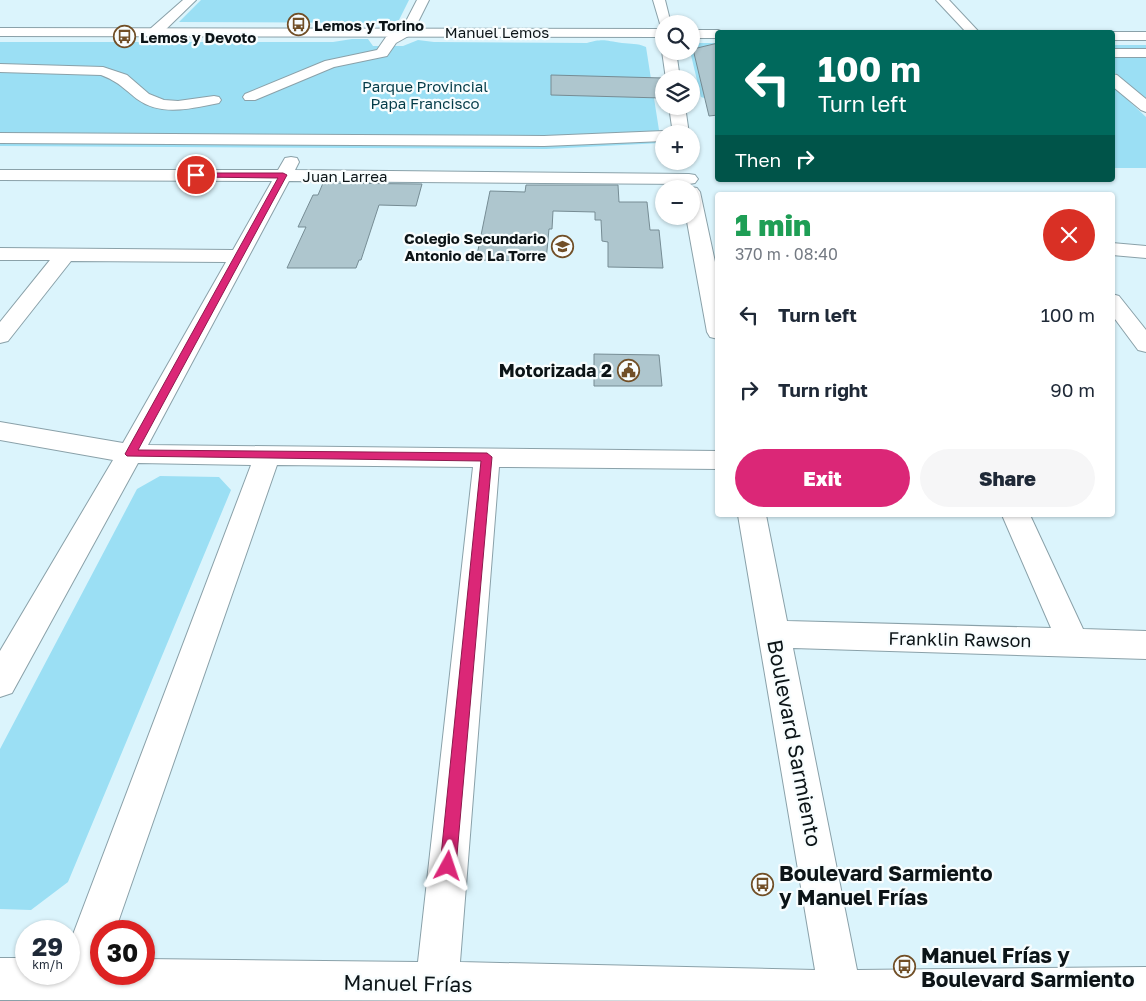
<!DOCTYPE html>
<html lang="en">
<head>
<meta charset="utf-8">
<style>
	:root { --surface:#fff; --page:#f6f6f7; --text:#1f2937; --muted:#747a83; --accent:#db2777 }
	body { margin:0; font-family:"Golos Text",sans-serif; background:var(--page); color:var(--text); height:100vh; display:flex; flex-direction:column; font-size:19px; white-space:nowrap }
	* { box-sizing:border-box; margin:0 }
	p { font-size:16px; color:var(--muted) }
	.icon { flex:none; width:28px; height:28px; fill:none; stroke:currentColor; stroke-width:2; stroke-linecap:round; stroke-linejoin:round }
	.map { position:relative; flex:1; overflow:hidden }
	.side { position:absolute; left:715px; top:192px; width:400px; height:325px; display:flex; flex-direction:column; background:var(--surface); border-radius:5px; box-shadow:0 1px 4px #0004 }
	.side>* { flex:none }
	.top-card { position:absolute; left:715px; top:30px; width:400px; height:152px; border-radius:5px; box-shadow:0 1px 4px #0004; background:#00695c; color:#fff; overflow:hidden }
	.fabs { position:absolute; left:655px; top:15px; display:grid; gap:10px }
	.fabs a { display:grid; place-items:center; width:45px; height:45px; border-radius:50%; background:var(--surface); box-shadow:0 1px 4px #0004; font-size:25px }
	.speed { position:absolute; left:15px; top:920px; display:flex; gap:10px; font-size:25px; font-weight:700; text-align:center }
	.speed>* { display:grid; place-content:center; width:65px; height:65px; border-radius:50%; background:var(--surface); box-shadow:0 1px 4px #0004; line-height:1 }
	.speed small { font-size:12px; font-weight:400 }
	.speed .limit { border:8px solid #d22; background:#fff; color:#111 }
	.pin { position:absolute; display:grid; place-items:center; width:42px; height:42px; color:#fff; margin:-21px; border:2px solid #fff; border-radius:50%; box-shadow:0 1px 5px #0007 }
	.me { position:absolute; width:55px; margin:-28px; rotate:5deg; stroke-linejoin:round; filter:drop-shadow(0 0 4px #0008) }
	.turn { display:flex; align-items:center; gap:18px; height:105px; padding:0 20px; font-size:22px }
	.turn .icon { width:65px; height:65px; stroke-width:2.5 }
	.turn b { display:block; font-size:35px; line-height:42px }
	.then { display:flex; align-items:center; height:48px; padding:0 20px; background:#0003; gap:10px; font-size:19px }
	.round { display:grid; place-items:center; flex:none; width:52px; height:52px; border-radius:26px; background:var(--page) }
	.summary { display:flex; align-items:center; justify-content:space-between; height:85px; padding:0 20px }
	h1 { font-size:30px; font-weight:800; line-height:38px; color:#1e9e55 }
	.action { display:flex; gap:10px; margin-top:auto; padding:10px 20px }
	.action a { flex:1; height:58px; border-radius:30px; background:var(--accent); color:#fff; font-size:20px; font-weight:800; line-height:58px; text-align:center }
	.action a+a { background:var(--page); color:var(--text) }
	ul { padding:0; list-style:none }
	li { display:flex; align-items:center; gap:15px; height:75px; padding:0 20px }
	li div { flex:1 }
	li b { display:block; font-size:19px }
	li em { font-style:normal }
	.map>svg:first-child { display:block }
</style>
</head>
<body>
<div class="map">
<svg width="1146" height="1001" viewBox="0 0 1146 1001">
	<rect width="100%" height="100%" fill="#dbf4fc"/>
	<!-- green -->
	<path fill="#9bdff4" d="M201 0H409L399 20 390 23 179 22Z
		M352 39H368L373 46H403L418 40 434 42 587 43C604 38 606 41 622 43 631 44 637 43 646 47L661 143 546 149 0 146V42H151L165 40 167 42H333Z
		M700 43H717V102L701 97 690 51 691 47Z
		M1112 45H1146V101L1113 71Z
		M1112 85 1146 117V168H1113Z
		M160 476 219 477 231 490 68 882 31 910 0 909V749L137 489Z"/>
	<!-- building -->
	<path fill="#aec6ce" stroke="#768c94" d="M718 43V115L709 116 693 49Z
		M551 75 663 78 662 98 551 95Z
		M323 183 422 184 416 206 379 205 361 260H359L356 268H287L306 227H298L313 195H318Z
		M526 185H618L619 202H647L650 230H659L663 268 608 267V242L602 241 601 220H595V212L553 211 552 229H549L546 261 476 260 490 191 525 192Z
		M594 354 659 355 662 386H594Z"/>
	<g fill="none" stroke-linecap="round" stroke-linejoin="round">
		<defs>
			<path id="minor" d="M183 0H196L160 35H150L149 32 150 29Z
				M417 0H429L412 34 396 43 387 56 334 67 255 100H245L243 97 245 94 325 61 377 50 386 37 402 29Z
				M653 0H665L671 24H664V27H661Z
				M936 0H949L979 32H966Z
				M664 49V51H676L680 79H666L662 51Z
				M1112 49H1146V57H1112Z
				M0 64 103 67 127 75 149 94 164 100 178 101 214 96 219 97 221 100 219 103 214 104C189 109 160 116 137 99 123 88 119 82 101 75L0 72Z
				M1112 74 1117 75 1146 99V112L1141 110 1112 86Z
				M669 106H685L689 134H673Z
				M664 131 670 134H664V141L544 146 0 143V133L544 136Z
				M291 157 297 158 299 162 295 170 689 174 695 175 698 179 695 183 689 184 289 181 148 445 718 451V469L499 467 460 962 815 970 738 515H766L787 621 1051 628 1002 515H1030L1083 629 1146 631V659L793 648 857 970 1146 967V1001L0 1000V958H26V974H69V945L251 465 138 463 12 693 0 697V651L113 460 0 440V422L123 443 226 262 71 261 8 341 0 343V322L50 260H0V248L233 250 272 181 0 180V170H278L285 158ZM277 465 473 467 418 962 144 959V974H101V931H115Z
				M691 187 697 188 700 192 718 276V339L710 337 707 332 686 216H691V189H684Z
				M1112 243 1146 246V258L1112 255Z
				M1112 294 1119 296 1146 330V352L1138 350 1112 315Z"/>
			<path id="major" d="M0 28 664 29V37L0 36Z
				M691 30H718L723 32H718V38H691Z
				M1110 32H1146V40H1112V32Z"/>
		</defs>
		<!-- minor casing -->
		<use href="#minor" stroke="#8aa1a9" stroke-width="2"/>
		<!-- major casing -->
		<use href="#major" stroke="#8aa1a9" stroke-width="2"/>
		<!-- minor -->
		<use href="#minor" fill="#fff" fill-rule="evenodd"/>
		<!-- major -->
		<use href="#major" fill="#fff" fill-rule="evenodd"/>
	</g>
	<!-- route -->
	<path fill="#db2777" stroke="#8e194d" d="M193 173H283L287 175 138 450 487 453 492 457 456 866 454 872 448 874 442 872 440 866 481 461 127 456 125 454 278 178 196 177H193Z"/>
	<!-- icons -->
	<defs>
		<symbol id="bus-ring" viewBox="-11 -11 22 22"><circle r="9.5" fill="#f8fdfe" stroke="#714f27" stroke-width="1.5"/><path d="M-5-6H5V4H4V6H2V4H-2V6H-4V4H-5ZM-3.5-4V0h7V-4ZM-3.5 1.2v1.5H-2V1.2ZM2 1.2v1.5H3.5V1.2Z" fill="#714f27"/></symbol>
		<symbol id="school-ring" viewBox="-11 -11 22 22"><circle r="9.5" fill="#f8fdfe" stroke="#714f27" stroke-width="1.5"/><path d="M0-5L7-2L0 1L-7-2ZM-4 1L0 2.5L4 1V4Q0 6-4 4Z" fill="#714f27"/></symbol>
		<symbol id="civic-ring" viewBox="-11 -11 22 22"><circle r="9.5" fill="#f8fdfe" stroke="#714f27" stroke-width="1.5"/><path d="M-.6-6.5H3V-4.5H.6V-3L4-1V1h2V6H-6V1h2V-1L-.6-3ZM-1.2 2.5V6h2.4V2.5Z" fill="#714f27"/></symbol>
	</defs>
	<g fill-rule="evenodd">
		<use href="#bus-ring" x="286" y="12" width="25" height="25"/>
		<use href="#bus-ring" x="112" y="24" width="25" height="25"/>
		<use href="#school-ring" x="550" y="234" width="25" height="25"/>
		<use href="#civic-ring" x="616" y="358" width="25" height="25"/>
		<use href="#bus-ring" x="750" y="872" width="25" height="25"/>
		<use href="#bus-ring" x="892" y="954" width="25" height="25"/>
	</g>
	<g text-anchor="middle" dominant-baseline="central" stroke-width="4.5" stroke-linejoin="round" paint-order="stroke">
		<!-- far-poi labels -->
		<g font-size="15" font-weight="bold" fill="#0c1417" stroke="#f8fdfe" text-anchor="start">
			<text x="314" y="25">Lemos y Torino</text>
			<text x="140" y="37">Lemos y Devoto</text>
			<text x="546" y="238" text-anchor="end">Colegio Secundario<tspan x="546" dy="17">Antonio de La Torre</tspan></text>
		</g>
		<!-- far-street labels -->
		<g font-size="15" fill="#0c1417" stroke="#f8fdfe">
			<text x="497" y="32">Manuel Lemos</text>
			<text x="345" y="176">Juan Larrea</text>
		</g>
		<!-- far-park labels -->
		<g font-size="15" fill="#033b48" stroke="#f8fdfe">
			<text x="425" y="86">Parque Provincial<tspan x="425" dy="17">Papa Francisco</tspan></text>
		</g>
		<!-- poi labels -->
		<g font-size="18" font-weight="bold" fill="#0c1417" stroke="#f8fdfe" text-anchor="end">
			<text x="612" y="370">Motorizada 2</text>
		</g>
		<!-- street labels -->
		<g font-size="18" fill="#0c1417" stroke="#f8fdfe">
			<text transform="translate(960 639) rotate(1)">Franklin Rawson</text>
		</g>
		<!-- near-street labels -->
		<g font-size="21" fill="#0c1417" stroke="#f8fdfe">
			<text transform="translate(795 743) rotate(79)">Boulevard Sarmiento</text>
			<text transform="translate(408 983) rotate(1)">Manuel Frías</text>
		</g>
		<!-- near-poi labels -->
		<g font-size="21" font-weight="bold" fill="#0c1417" stroke="#f8fdfe" text-anchor="start">
			<text x="779" y="873">Boulevard Sarmiento<tspan x="779" dy="24">y Manuel Frías</tspan></text>
			<text x="921" y="955">Manuel Frías y<tspan x="921" dy="24">Boulevard Sarmiento</tspan></text>
		</g>
	</g>
</svg>
<div class="fabs">
<a><svg class="icon" aria-label="search" viewBox="0 0 24 24"><circle cx="10" cy="10" r="6"/><path d="M15 15l6 6"/></svg></a>
<a><svg class="icon" aria-label="layers" viewBox="0 0 24 24"><path d="M12 4l9 5-9 5-9-5zM3 14l9 5 9-5"/></svg></a>
<a>+</a>
<a>−</a>
</div>
<div class="speed"><div>29<small>km/h</small></div><div class="limit">30</div></div>
<div class="pin" style="left:196px;top:175px;background:#d93025"><svg class="icon" aria-label="arrive" viewBox="0 0 24 24"><path d="M6 21V4h12l-3 4 3 4H6"/></svg></div>
<svg class="me" style="left:448px;top:866px" viewBox="-20 -20 40 40"><path d="M0-17L14 15 0 8-14 15z" fill="#db2777" stroke="#fff" stroke-width="4"/></svg>
<div class="top-card">
<div class="turn"><svg class="icon" aria-label="left" viewBox="0 0 24 24"><path d="M17 20v-9H6M10 6l-5 5 5 5"/></svg><div><b>100 m</b>Turn left</div></div>
<div class="then">Then<svg class="icon" aria-label="right" viewBox="0 0 24 24"><path d="M7 20v-9h11M14 6l5 5-5 5"/></svg></div>
</div>
<section class="side">
<div class="summary"><div><h1>1 min</h1><p>370 m · 08:40</p></div><a class="round" style="background:#d93025;color:#fff"><svg class="icon" aria-label="close" viewBox="0 0 24 24"><path d="M6 6l12 12M18 6L6 18"/></svg></a></div>
<ul>
<li><svg class="icon" aria-label="left" viewBox="0 0 24 24"><path d="M17 20v-9H6M10 6l-5 5 5 5"/></svg><div><b>Turn left</b></div><em>100 m</em></li>
<li><svg class="icon" aria-label="right" viewBox="0 0 24 24"><path d="M7 20v-9h11M14 6l5 5-5 5"/></svg><div><b>Turn right</b></div><em>90 m</em></li>
</ul>
<div class="action"><a>Exit</a><a>Share</a></div>
</section>
</div>
</body>
</html>
